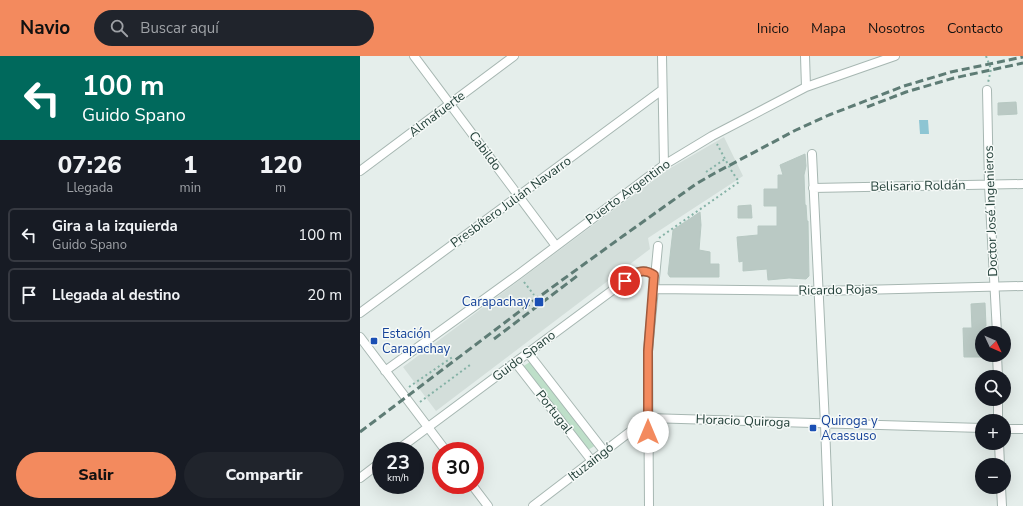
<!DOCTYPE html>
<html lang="es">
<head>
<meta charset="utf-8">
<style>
	:root { --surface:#171b24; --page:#20242c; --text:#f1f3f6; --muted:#9ea1a6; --line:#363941; --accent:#f38a5e }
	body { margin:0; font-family:"Nunito Sans",sans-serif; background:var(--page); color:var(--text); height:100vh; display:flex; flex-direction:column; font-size:15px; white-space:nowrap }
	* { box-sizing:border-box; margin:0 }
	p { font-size:13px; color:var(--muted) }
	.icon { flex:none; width:22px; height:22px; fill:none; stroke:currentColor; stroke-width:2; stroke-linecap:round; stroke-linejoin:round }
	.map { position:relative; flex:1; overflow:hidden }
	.sheet { display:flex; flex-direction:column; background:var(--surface); width:360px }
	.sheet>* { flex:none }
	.top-card { background:#00695c; color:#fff; overflow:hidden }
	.needle { width:26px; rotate:134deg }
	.controls { position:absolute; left:615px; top:270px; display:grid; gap:8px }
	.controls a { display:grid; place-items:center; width:36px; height:36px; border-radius:50%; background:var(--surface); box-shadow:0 4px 16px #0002; font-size:20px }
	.speed { position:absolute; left:12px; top:386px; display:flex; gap:8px; font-size:20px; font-weight:700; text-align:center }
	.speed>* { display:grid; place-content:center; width:52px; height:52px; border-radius:50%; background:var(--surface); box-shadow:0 4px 16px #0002; line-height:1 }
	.speed small { font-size:10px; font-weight:400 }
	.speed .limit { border:6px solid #d22; background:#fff; color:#111 }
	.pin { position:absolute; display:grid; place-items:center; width:34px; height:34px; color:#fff; margin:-17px; border:2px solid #fff; border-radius:50%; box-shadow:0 1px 4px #0007 }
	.me { position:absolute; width:44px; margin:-22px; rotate:0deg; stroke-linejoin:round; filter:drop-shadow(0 0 3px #0008) }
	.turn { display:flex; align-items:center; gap:14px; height:84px; padding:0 16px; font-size:18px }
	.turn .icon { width:52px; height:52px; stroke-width:2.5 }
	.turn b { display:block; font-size:28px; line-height:34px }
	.eta { display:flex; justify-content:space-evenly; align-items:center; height:68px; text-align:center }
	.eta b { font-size:24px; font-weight:800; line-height:28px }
	.cta { display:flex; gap:8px; margin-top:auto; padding:8px 16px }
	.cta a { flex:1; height:46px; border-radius:24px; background:var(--accent); color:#111; font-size:16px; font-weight:800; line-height:46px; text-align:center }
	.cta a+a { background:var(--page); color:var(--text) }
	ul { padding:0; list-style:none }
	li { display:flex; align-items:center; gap:12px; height:54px; margin:0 8px 6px; padding:0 8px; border:2px solid var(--line); border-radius:6px }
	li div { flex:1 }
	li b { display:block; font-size:15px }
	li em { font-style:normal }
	header { display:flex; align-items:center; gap:24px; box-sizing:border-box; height:56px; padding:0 20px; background:var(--accent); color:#111 }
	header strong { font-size:19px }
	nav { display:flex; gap:22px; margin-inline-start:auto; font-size:14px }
	.search { width:280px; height:36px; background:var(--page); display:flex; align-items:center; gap:10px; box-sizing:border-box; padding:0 14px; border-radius:22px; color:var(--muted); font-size:15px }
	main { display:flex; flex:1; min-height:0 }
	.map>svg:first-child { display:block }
</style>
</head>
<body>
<header>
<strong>Navio</strong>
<div class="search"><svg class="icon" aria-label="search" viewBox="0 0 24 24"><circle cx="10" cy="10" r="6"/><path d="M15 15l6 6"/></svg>Buscar aquí</div>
<nav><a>Inicio</a><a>Mapa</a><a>Nosotros</a><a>Contacto</a></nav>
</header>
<main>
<section class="sheet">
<div class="top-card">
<div class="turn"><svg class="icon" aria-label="left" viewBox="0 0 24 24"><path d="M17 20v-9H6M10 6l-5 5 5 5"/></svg><div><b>100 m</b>Guido Spano</div></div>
</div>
<div class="eta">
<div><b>07:26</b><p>Llegada</p></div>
<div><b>1</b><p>min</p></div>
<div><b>120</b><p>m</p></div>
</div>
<ul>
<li><svg class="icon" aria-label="left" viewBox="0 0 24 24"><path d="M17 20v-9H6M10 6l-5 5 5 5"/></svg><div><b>Gira a la izquierda</b><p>Guido Spano</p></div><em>100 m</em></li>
<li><svg class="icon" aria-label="arrive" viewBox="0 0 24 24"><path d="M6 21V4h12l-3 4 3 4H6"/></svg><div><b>Llegada al destino</b></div><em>20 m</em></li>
</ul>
<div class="cta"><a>Salir</a><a>Compartir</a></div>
</section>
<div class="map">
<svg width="663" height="450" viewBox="0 0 663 450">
	<rect width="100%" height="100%" fill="#e5eeeb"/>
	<!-- built -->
	<path fill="#d3deda" d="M364 81 383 120 288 182 290 193 76 355 43 311 307 114Z"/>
	<!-- green -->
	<path fill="#bedfc9" d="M170 306 236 389 228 394 162 311Z"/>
	<!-- water -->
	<path fill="#8dc5d3" d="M559 64H568L569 78H560Z"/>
	<!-- building -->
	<path fill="#bac9c4" stroke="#b7c8c2" d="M656 46 657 58 638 59V47Z
		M445 98 446 110 444 119 445 149H446L447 165H448L449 220 446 223 429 222 408 224 407 213 383 215V205L379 206 377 181 398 179V170H417V150H404V133H418V119H423L420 109Z
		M391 149 392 162H378V150Z
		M340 156 341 169 339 194 350 196V208H359V221H310L308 218 313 174Z
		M625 247 626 270H625V277H622V301H604L603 272H612L611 248Z"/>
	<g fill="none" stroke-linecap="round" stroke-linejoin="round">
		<defs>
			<path id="street" d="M54 0 196 190
				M302 0 304 109
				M445 0 446 31
				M627 34 629 129 637 277
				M452 98 465 368 468 450
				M0 115 154 0
				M453 132 663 128
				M293 233 459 235 663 230
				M0 257 302 34
				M0 281 86 395
				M168 297 244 395
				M637 299 638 321
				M155 306 232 405
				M25 315 159 218 304 109 352 80 446 31 535 0
				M638 343V365
				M288 362 622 372
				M644 373H663
				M639 387 640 409
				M36 395 277 216C284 215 288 215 294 219
				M0 422 21 406
				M112 429 128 450
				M641 431 642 450
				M173 450 288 362
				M289 450 288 295 298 190"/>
		</defs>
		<!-- street casing -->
		<use href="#street" stroke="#a7b7b2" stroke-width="10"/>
		<!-- path -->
		<path stroke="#85b2a6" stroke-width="2" stroke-dasharray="2 3" stroke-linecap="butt" d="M626 0 631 13 628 27
			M346 116 365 103
			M299 182 379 126 371 114 357 88
			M164 226 174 239
			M49 331 94 300
			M60 346 110 309"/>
		<!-- street -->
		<use href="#street" stroke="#fff" stroke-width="8"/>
		<!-- rail -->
		<path stroke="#5e7c75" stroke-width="3" stroke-dasharray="8 4" stroke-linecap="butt" d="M507 51 546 36 594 22 663 7
			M134 283 217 220
			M0 376 176 243 263 180 336 128 355 117 436 74 469 59 544 30 591 16 663 1"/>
	</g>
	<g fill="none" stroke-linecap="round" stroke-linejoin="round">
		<defs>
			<path id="route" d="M265 225C275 217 282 211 294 219L288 295V376"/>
		</defs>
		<!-- route casing -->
		<use href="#route" stroke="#9e5a3d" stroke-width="10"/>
		<!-- route -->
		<use href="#route" stroke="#f38a5e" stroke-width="7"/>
	</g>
	<!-- markers -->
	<g fill="#1a4fb4" stroke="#f6faf8" stroke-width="1.5">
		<rect x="174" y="241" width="10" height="10" rx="2"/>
		<rect x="10" y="281" width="8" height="8" rx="2"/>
		<rect x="449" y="368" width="8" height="8" rx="2"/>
	</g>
	<g text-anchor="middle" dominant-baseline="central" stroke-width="3" stroke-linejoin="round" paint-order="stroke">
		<!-- street labels -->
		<g font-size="13" fill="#24413a" stroke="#f6faf8">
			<text transform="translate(77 58) rotate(-37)">Almafuerte</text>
			<text transform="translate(125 95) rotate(53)">Cabildo</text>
			<text transform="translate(558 130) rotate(-1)">Belisario Roldán</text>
			<text transform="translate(268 136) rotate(-36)">Puerto Argentino</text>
			<text transform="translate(151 146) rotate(-36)">Presbítero Julián Navarro</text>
			<text transform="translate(631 155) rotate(-92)">Doctor José Ingenieros</text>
			<text transform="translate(478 234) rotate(-1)">Ricardo Rojas</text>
			<text transform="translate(164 300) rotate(-37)">Guido Spano</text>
			<text transform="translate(194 356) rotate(52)">Portugal</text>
			<text transform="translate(383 365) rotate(2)">Horacio Quiroga</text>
			<text transform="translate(231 406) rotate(-38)">Ituzaingó</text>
		</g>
		<!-- transit labels -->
		<g font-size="13" fill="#164399" stroke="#f6faf8" text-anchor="start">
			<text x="170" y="246" text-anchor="end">Carapachay</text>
			<text x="22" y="278">Estación<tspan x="22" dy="15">Carapachay</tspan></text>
			<text x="461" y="365">Quiroga y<tspan x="461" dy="15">Acassuso</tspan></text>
		</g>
	</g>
</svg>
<div class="controls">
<a><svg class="needle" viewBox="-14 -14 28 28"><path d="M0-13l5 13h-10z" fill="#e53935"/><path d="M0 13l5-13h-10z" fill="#9ea1a6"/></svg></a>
<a><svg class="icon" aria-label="search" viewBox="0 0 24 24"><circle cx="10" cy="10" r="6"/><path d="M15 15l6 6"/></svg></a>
<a>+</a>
<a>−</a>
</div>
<div class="speed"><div>23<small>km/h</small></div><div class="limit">30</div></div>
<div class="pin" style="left:265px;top:225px;background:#d93025"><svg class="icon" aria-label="arrive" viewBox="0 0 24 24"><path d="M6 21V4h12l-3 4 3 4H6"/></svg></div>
<svg class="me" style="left:288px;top:376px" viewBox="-20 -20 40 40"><circle r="19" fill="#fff"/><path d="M0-13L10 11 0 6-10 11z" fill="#f38a5e"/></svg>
</div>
</main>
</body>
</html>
